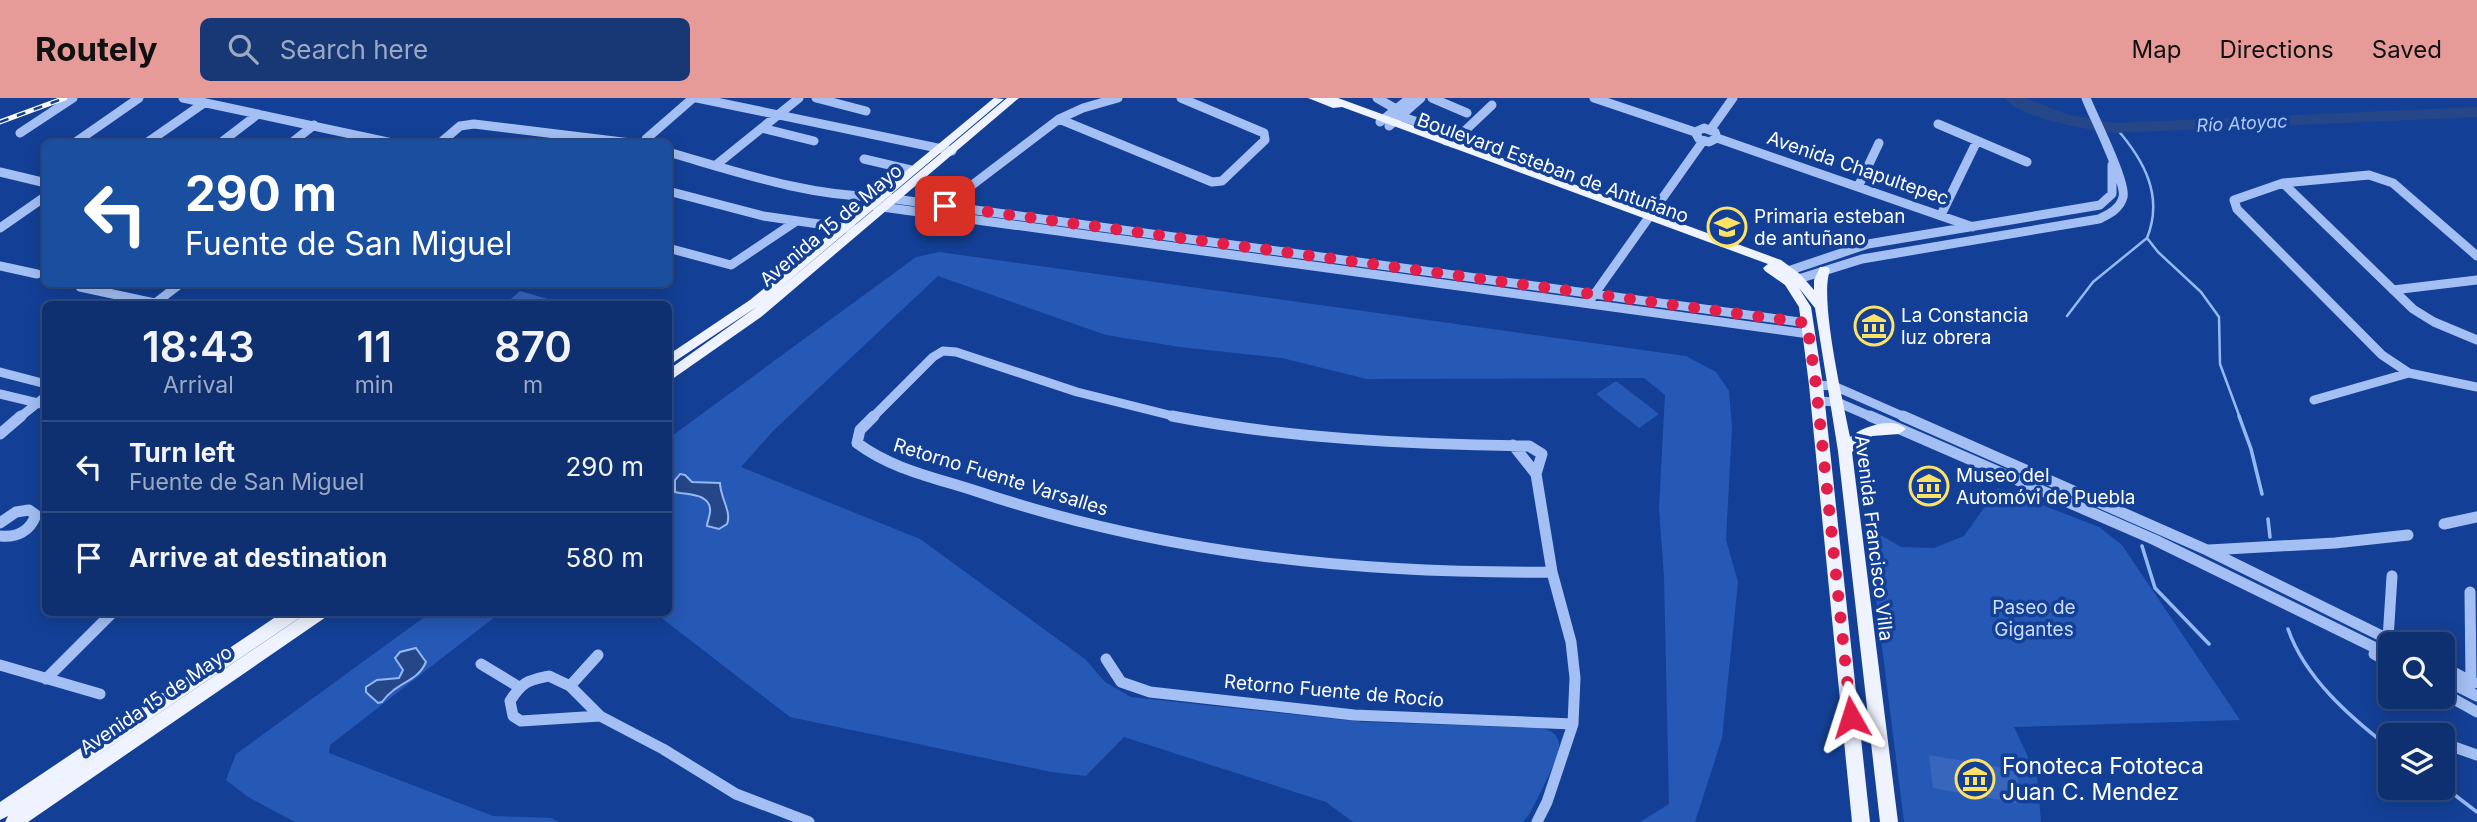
<!DOCTYPE html>
<html lang="en">
<head>
<meta charset="utf-8">
<style>
	:root { --surface:#0e3070; --page:#173875; --text:#f1f3f6; --muted:#9ba9c3; --line:#2e4b83; --accent:#e69b98 }
	body { margin:0; font-family:Inter,sans-serif; background:var(--page); color:var(--text); height:100vh; display:flex; flex-direction:column; font-size:26px; white-space:nowrap }
	* { box-sizing:border-box; margin:0 }
	p { font-size:23px; color:var(--muted) }
	.icon { flex:none; width:38px; height:38px; fill:none; stroke:currentColor; stroke-width:2; stroke-linecap:round; stroke-linejoin:round }
	.map { position:relative; flex:1; overflow:hidden }
	.drawer { position:absolute; left:42px; top:203px; width:630px; height:315px; display:flex; flex-direction:column; background:var(--surface); border-radius:10px; box-shadow:0 4px 18px #0003,0 0 0 2px var(--line) }
	.drawer>* { flex:none }
	.top-card { position:absolute; left:42px; top:42px; width:630px; height:147px; border-radius:10px; box-shadow:0 4px 18px #0003,0 0 0 2px var(--line); background:#1a4fa0; color:#fff; overflow:hidden }
	.buttons { position:absolute; left:2378px; top:534px; display:grid; gap:14px }
	.buttons a { display:grid; place-items:center; width:77px; height:77px; border-radius:10px; background:var(--surface); box-shadow:0 4px 18px #0003,0 0 0 2px var(--line); font-size:35px }
	.pin { position:absolute; display:grid; place-items:center; width:60px; height:60px; color:#fff; margin:-30px; border-radius:14px; box-shadow:0 4px 10px #0006 }
	.me { position:absolute; width:77px; margin:-38px; rotate:354deg; stroke-linejoin:round; filter:drop-shadow(0 0 5px #0008) }
	.turn { display:flex; align-items:center; gap:24px; height:147px; padding:0 28px; font-size:32px }
	.turn .icon { width:91px; height:91px; stroke-width:2.5 }
	.turn b { display:block; font-size:49px; line-height:60px }
	.eta { display:flex; justify-content:space-evenly; align-items:center; height:119px; text-align:center }
	.eta b { font-size:42px; font-weight:600; line-height:49px }
	ul { padding:0; list-style:none }
	li { display:flex; align-items:center; gap:21px; height:91px; padding:0 28px; border-top:2px solid var(--line) }
	li div { flex:1 }
	li b { display:block; font-size:26px }
	li em { font-style:normal }
	header { display:flex; align-items:center; gap:42px; box-sizing:border-box; height:98px; padding:0 35px; background:var(--accent); color:#111 }
	header strong { font-size:33px }
	nav { display:flex; gap:38px; margin-inline-start:auto; font-size:24px }
	.search { width:490px; height:63px; background:var(--page); display:flex; align-items:center; gap:18px; box-sizing:border-box; padding:0 24px; border-radius:10px; color:var(--muted); font-size:26px }
	.map>svg:first-child { display:block }
</style>
</head>
<body>
<header>
<strong>Routely</strong>
<div class="search"><svg class="icon" aria-label="search" viewBox="0 0 24 24"><circle cx="10" cy="10" r="6"/><path d="M15 15l6 6"/></svg>Search here</div>
<nav><a>Map</a><a>Directions</a><a>Saved</a></nav>
</header>
<div class="map">
<svg width="2477" height="724" viewBox="0 0 2477 724">
	<rect width="100%" height="100%" fill="#134096"/>
	<!-- green -->
	<path fill="#2658b5" d="M939 154 1686 258 1716 274 1729 293 1732 329 1726 442 1738 484 1722 640 1695 724H1640L1669 706 1664 478 1659 410 1665 297 1644 280 1367 281 1282 260 1180 249 1106 237 938 178 774 332 741 369 920 441 1085 561 1105 584 1131 599 1364 624 1539 630C1549 631 1559 636 1559 647 1560 658 1536 703 1530 715L1523 724H1353L1326 704 1124 639 1086 678 1051 674 790 619 655 515 668 514 669 340 916 159Z
		M1616 283 1659 316 1639 330 1596 296Z
		M1998 390 2028 405H2037L2099 429 2122 447 2240 622 2014 629 2037 678 2041 724H1904L1867 429 1901 449 1934 450 1964 438Z
		M430 515H500L330 647 329 655 493 718 551 720 559 724H295L248 699 226 682 236 656Z"/>
	<!-- water -->
	<path fill="#254788" stroke="#95b9f6" stroke-width="2" d="M680 376 685 377 692 384 720 385C720 399 732 414 727 426L719 431 707 428C707 423 711 417 710 411 709 395 686 397 675 394V382Z
		M416 550 426 564C417 585 397 583 382 604L378 605 366 594V589L377 582 399 580 403 572 395 560 400 554Z"/>
	<g fill="none" stroke-linecap="round" stroke-linejoin="round">
		<!-- stream-far1 -->
		<path stroke="#95b9f6" stroke-width="2.5" d="M2116 30C2144 62 2164 98 2147 140L2158 154 2201 194 2219 219 2220 266 2240 320
			M2067 218 2093 184 2147 140"/>
		<!-- stream -->
		<path stroke="#95b9f6" stroke-width="3.5" d="M2239 318 2251 351 2262 396
			M2268 421 2270 439
			M2142 448 2155 490 2209 546
			M2288 531C2305 580 2350 619 2390 650
			M2443 688 2477 714"/>
		<!-- river -->
		<path fill="#254788" fill-rule="evenodd" d="M2004 0H2025L2069 17 2116 25 2477 9V19L2116 35C2088 32 2023 21 2004 0Z"/>
	</g>
	<!-- building -->
	<path fill="#3766bc" d="M520 193 558 204V206H505Z
		M1929 657 2016 672 2022 706 1933 690Z"/>
	<g fill="none" stroke-linecap="round" stroke-linejoin="round">
		<!-- minor-far1 -->
		<path stroke="#a3bff3" stroke-width="9" d="M183 0 397 46
			M697 0 952 53
			M816 0 866 13
			M1377 0 1396 11
			M1432 0 1467 15
			M1594 0 1695 34
			M1400 18 1435 30 1445 38 1446 43
			M1059 21 1212 84 1222 83 1265 42 1264 35 1181 0
			M1380 24 1410 0
			M1938 26 2027 64
			M1389 28 1421 0
			M762 30 814 43
			M1704 30 1715 34 1717 40 1709 44 1699 41 1695 34Z
			M1711 31 1733 0
			M20 35 73 0
			M1717 40 1973 129
			M646 41 693 0
			M1452 45 1492 7
			M73 46 139 0
			M145 46 204 5
			M219 46 258 16
			M290 46 314 27
			M439 46 460 28 474 26 639 46
			M668 54C738 74 806 98 880 99L1807 225
			M864 61 911 72
			M716 67 799 0
			M0 74 46 85
			M2283 85 2413 211 2434 224 2477 242
			M1858 89 1879 45
			M668 93 763 118 854 131
			M875 108 1809 236
			M942 110 1059 21 1083 10 1118 0
			M1941 117 1977 43
			M0 130 46 98
			M668 150 731 167 795 124
			M0 168 37 176
			M1782 175 1868 146 2100 107 2112 96V67
			M1792 183 1862 161 2099 121C2109 116 2120 111 2123 99 2127 85 2093 18 2086 0
			M80 189 159 206
			M2393 192 2477 182
			M1591 201 1703 43
			M154 206 180 186
			M0 274 46 286
			M2409 275 2382 257 2237 111 2234 102 2283 85 2369 77 2393 85 2477 158
			M1816 287 1834 288 1907 320
			M0 296 46 307
			M2314 302 2409 275 2477 289
			M1818 303 1837 304 1874 320
			M19 320 46 298
			M872 320 933 259 943 253 956 254 1077 294 1181 320"/>
		<!-- minor -->
		<path stroke="#a3bff3" stroke-width="11" d="M874 318 860 332 857 345C893 372 937 380 979 394 1165 456 1356 476 1552 474
			M1172 318C1290 341 1409 346 1529 348L1542 356 1536 376
			M1870 318 2155 442 2390 557
			M1903 318 2207 452 2398 546
			M0 336 21 318
			M1513 347 1536 376 1552 474 1571 544 1575 580 1573 626 1547 704 1537 724
			M0 425 16 414 29 412 36 417C30 433 17 440 0 438
			M2444 426 2477 419
			M2209 452 2335 445 2408 437
			M2470 494 2471 583
			M2388 541 2392 478
			M2374 556 2390 565
			M1106 561 1121 584 1150 594 1354 617 1573 626
			M481 566 519 589
			M0 567 100 596
			M2443 569 2474 585
			M549 578 570 588 600 618 521 623 513 618 510 603C523 583 527 583 549 578Z
			M46 581 113 514
			M2443 581 2477 598
			M570 588 598 557
			M2443 595 2477 614
			M600 618 663 651 736 696 809 724
			M2403 631 2421 637
			M2443 645 2477 657"/>
		<!-- major -->
		<path fill="#eef3ff" fill-rule="evenodd" d="M994 0 1004 1 773 196 1007 0H1019L761 219 668 284V272L758 208 668 268V257L750 202Z
			M1308 0H1338L1781 162 1800 176 1814 192V182L1820 169H1828L1830 172C1819 201 1843 303 1850 339 1862 329 1893 318 1906 331L1899 336 1872 338 1852 354 1898 724H1880L1838 353 1815 210 1799 190 1811 209 1823 287 1870 724H1852L1809 287 1799 209 1785 187 1765 173 1763 170 1768 166 1342 9 1333 10Z
			M283 514H303L301 519 36 699 308 514H328L326 519 28 724H5L8 718 0 722V704Z"/>
		<defs>
			<path id="rail" d="M0 24 65 0"/>
		</defs>
		<!-- rail casing -->
		<use href="#rail" stroke="#fff" stroke-width="5"/>
		<!-- rail -->
		<use href="#rail" stroke="#134096" stroke-width="2.5" stroke-dasharray="9" stroke-linecap="butt"/>
	</g>
	<g fill="none" stroke-linecap="round" stroke-linejoin="round">
		<!-- route -->
		<path stroke="#e11d48" stroke-width="12" stroke-dasharray="0 21.6" d="M945 108 1807 225 1816 287 1851 619"/>
	</g>
	<!-- icons -->
	<defs>
		<symbol id="school-ring" viewBox="-11 -11 22 22"><circle r="9.5" fill="#134096" stroke="#ffe164" stroke-width="1.5"/><path d="M0-5L7-2L0 1L-7-2ZM-4 1L0 2.5L4 1V4Q0 6-4 4Z" fill="#ffe164"/></symbol>
		<symbol id="museum-ring" viewBox="-11 -11 22 22"><circle r="9.5" fill="#134096" stroke="#ffe164" stroke-width="1.5"/><path d="M0-6L6-3V-2H-6V-3ZM-5-1h2V3h-2ZM-1-1h2V3h-2ZM3-1h2V3H3ZM-6 4H6V6H-6Z" fill="#ffe164"/></symbol>
	</defs>
	<g fill-rule="evenodd">
		<use href="#school-ring" x="1705" y="107" width="44" height="44"/>
		<use href="#museum-ring" x="1852" y="206" width="44" height="44"/>
		<use href="#museum-ring" x="1907" y="366" width="44" height="44"/>
		<use href="#museum-ring" x="1953" y="659" width="44" height="44"/>
	</g>
	<g text-anchor="middle" dominant-baseline="central" stroke-width="7" stroke-linejoin="round" paint-order="stroke">
		<!-- far-water labels -->
		<g font-size="18" font-style="italic" fill="#afcaf9" stroke="#134096">
			<text transform="translate(2242 25) rotate(-3)">Río Atoyac</text>
		</g>
		<!-- street labels -->
		<g font-size="19" fill="#fff" stroke="#134096">
			<text transform="translate(1553 70) rotate(20)">Boulevard Esteban de Antuñano</text>
			<text transform="translate(1858 70) rotate(19)">Avenida Chapultepec</text>
			<text transform="translate(831 127) rotate(-40)">Avenida 15 de Mayo</text>
			<text transform="translate(1001 379) rotate(17)">Retorno Fuente Varsalles</text>
			<text transform="translate(1874 440) rotate(83)">Avenida Francisco Villa</text>
			<text transform="translate(1334 593) rotate(5)">Retorno Fuente de Rocío</text>
			<text transform="translate(156 602) rotate(-34)">Avenida 15 de Mayo</text>
		</g>
		<!-- poi labels -->
		<g font-size="19" fill="#fff" stroke="#134096" text-anchor="start">
			<text x="1754" y="118">Primaria esteban<tspan x="1754" dy="22">de antuñano</tspan></text>
			<text x="1901" y="217">La Constancia<tspan x="1901" dy="22">luz obrera</tspan></text>
			<text x="1956" y="377">Museo del<tspan x="1956" dy="22">Automóvi de Puebla</tspan></text>
		</g>
		<!-- park labels -->
		<g font-size="19" fill="#caddfd" stroke="#134096">
			<text x="2034" y="509">Paseo de<tspan x="2034" dy="22">Gigantes</tspan></text>
		</g>
		<!-- near-poi labels -->
		<g font-size="23" fill="#fff" stroke="#134096" text-anchor="start">
			<text x="2002" y="668">Fonoteca Fototeca<tspan x="2002" dy="26">Juan C. Mendez</tspan></text>
		</g>
	</g>
</svg>
<div class="buttons">
<a><svg class="icon" aria-label="search" viewBox="0 0 24 24"><circle cx="10" cy="10" r="6"/><path d="M15 15l6 6"/></svg></a>
<a><svg class="icon" aria-label="layers" viewBox="0 0 24 24"><path d="M12 4l9 5-9 5-9-5zM3 14l9 5 9-5"/></svg></a>
</div>
<div class="pin" style="left:945px;top:108px;background:#d93025"><svg class="icon" aria-label="arrive" viewBox="0 0 24 24"><path d="M6 21V4h12l-3 4 3 4H6"/></svg></div>
<svg class="me" style="left:1851px;top:619px" viewBox="-20 -20 40 40"><path d="M0-17L14 15 0 8-14 15z" fill="#e11d48" stroke="#fff" stroke-width="4"/></svg>
<div class="top-card">
<div class="turn"><svg class="icon" aria-label="left" viewBox="0 0 24 24"><path d="M17 20v-9H6M10 6l-5 5 5 5"/></svg><div><b>290 m</b>Fuente de San Miguel</div></div>
</div>
<section class="drawer">
<div class="eta">
<div><b>18:43</b><p>Arrival</p></div>
<div><b>11</b><p>min</p></div>
<div><b>870</b><p>m</p></div>
</div>
<ul>
<li><svg class="icon" aria-label="left" viewBox="0 0 24 24"><path d="M17 20v-9H6M10 6l-5 5 5 5"/></svg><div><b>Turn left</b><p>Fuente de San Miguel</p></div><em>290 m</em></li>
<li><svg class="icon" aria-label="arrive" viewBox="0 0 24 24"><path d="M6 21V4h12l-3 4 3 4H6"/></svg><div><b>Arrive at destination</b></div><em>580 m</em></li>
</ul>
</section>
</div>
</body>
</html>
